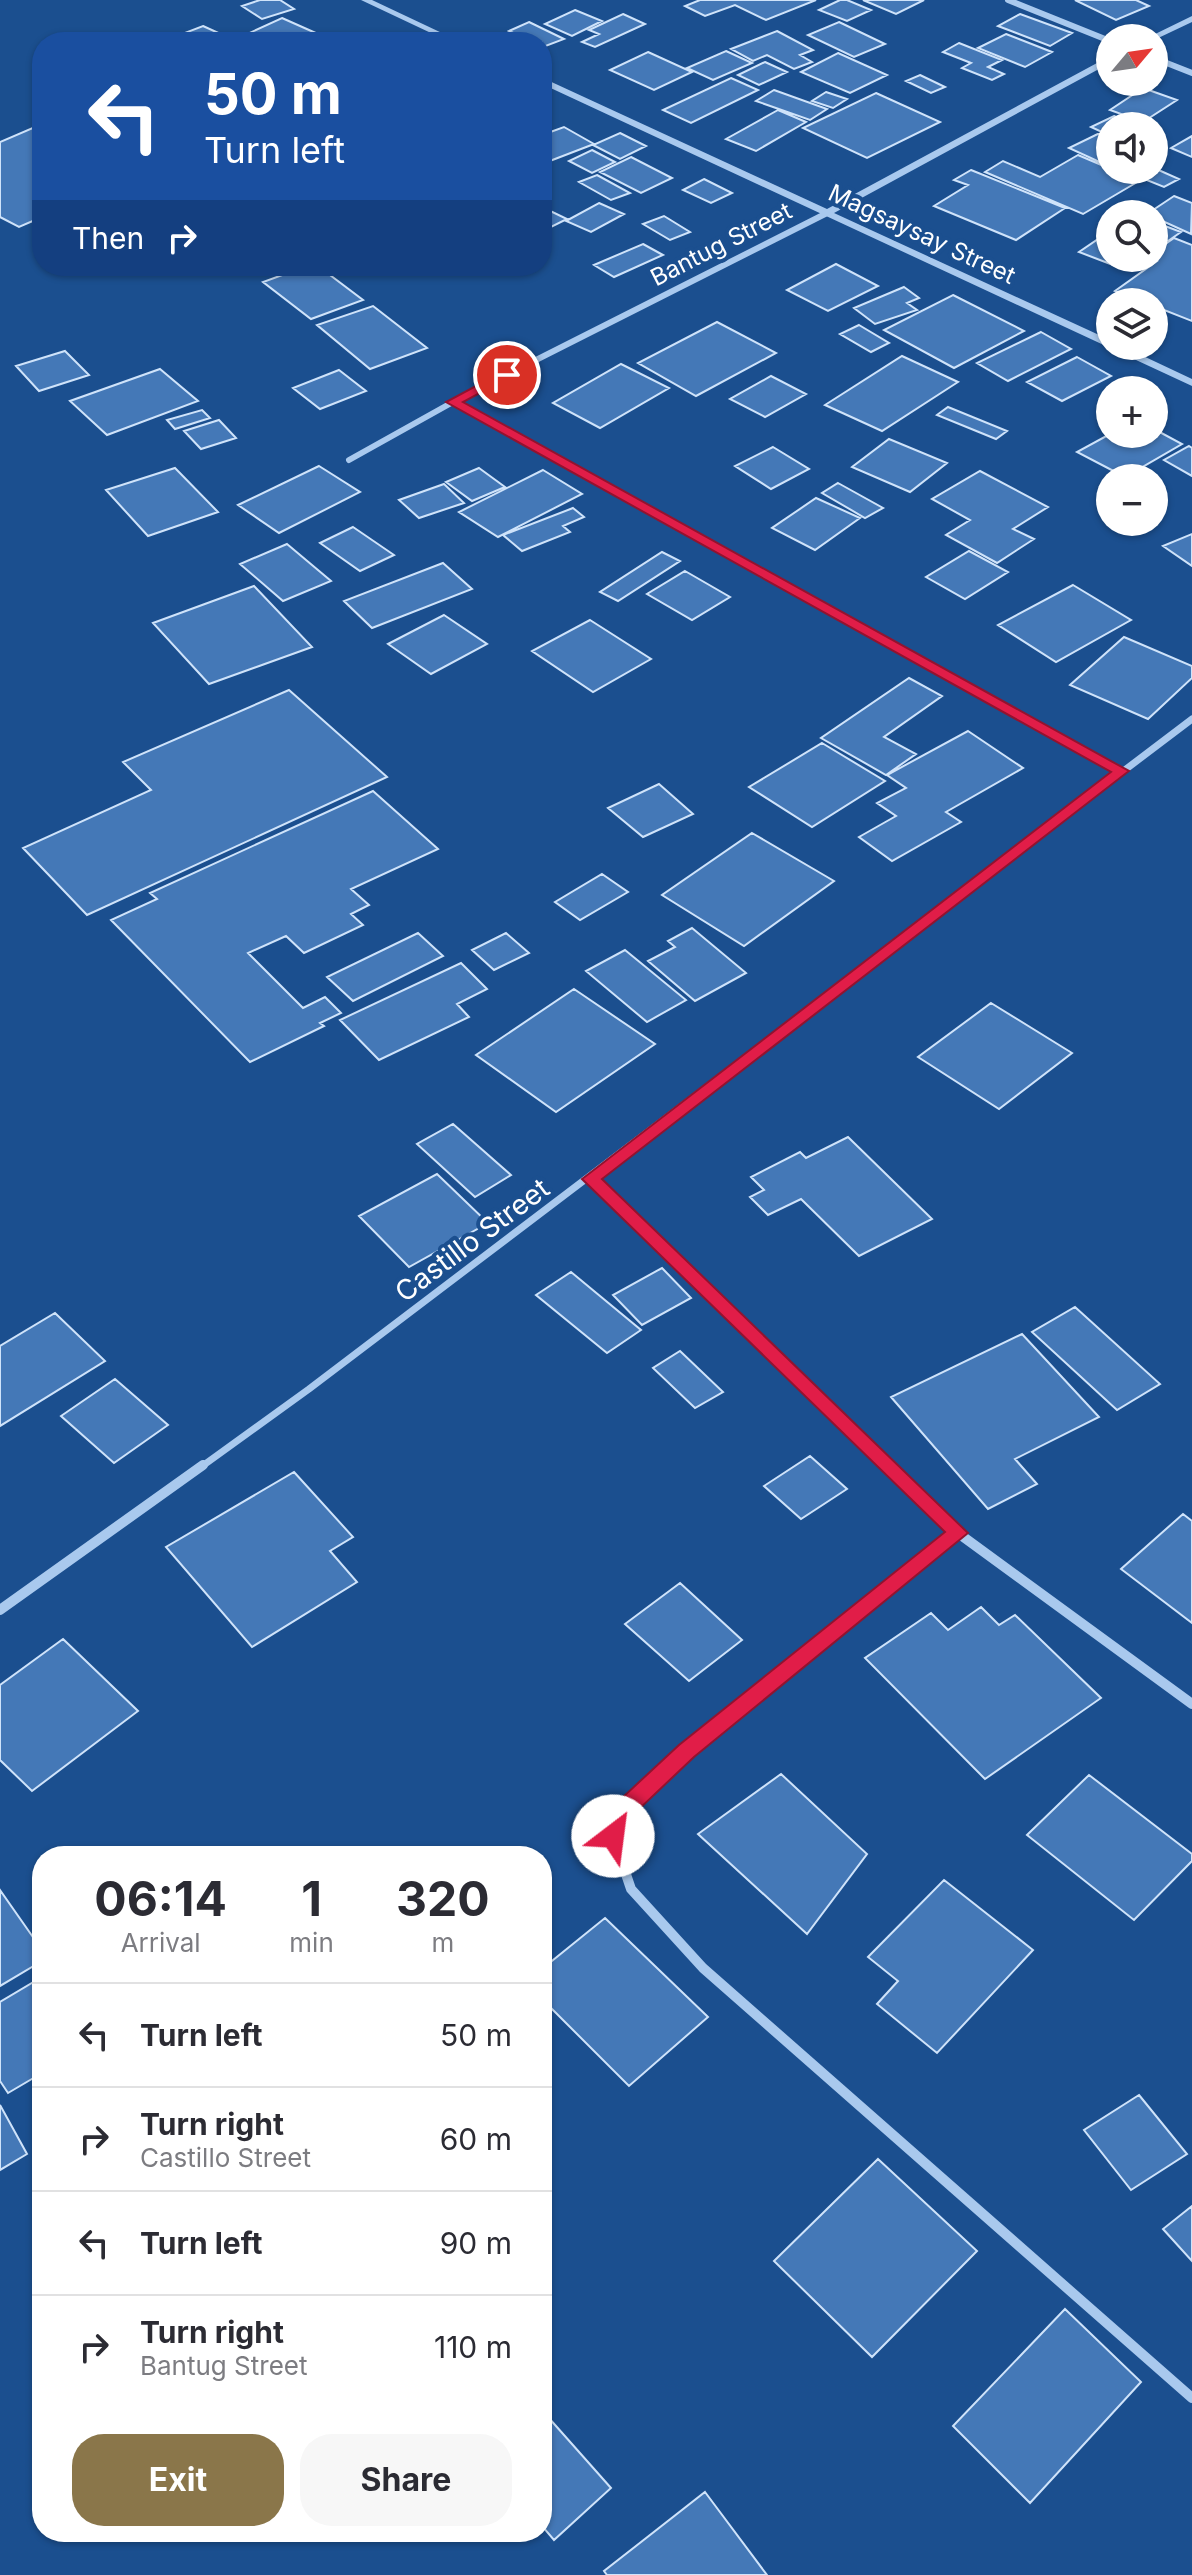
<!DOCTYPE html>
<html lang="en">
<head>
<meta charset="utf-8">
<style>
	:root { --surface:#fff; --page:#f7f7f7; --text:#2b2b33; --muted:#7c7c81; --line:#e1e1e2; --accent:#8a764a }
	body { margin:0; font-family:Inter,sans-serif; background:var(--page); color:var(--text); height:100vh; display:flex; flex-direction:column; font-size:30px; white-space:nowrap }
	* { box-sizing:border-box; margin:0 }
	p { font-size:26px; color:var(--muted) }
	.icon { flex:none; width:44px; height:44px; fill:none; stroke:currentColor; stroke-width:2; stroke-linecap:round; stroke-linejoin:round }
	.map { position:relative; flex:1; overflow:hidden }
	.drawer { position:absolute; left:32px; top:1846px; width:520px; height:696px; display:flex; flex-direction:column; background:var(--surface); border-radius:32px; box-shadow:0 2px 6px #0004 }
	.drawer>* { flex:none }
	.hud { position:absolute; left:32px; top:32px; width:520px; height:244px; border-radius:32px; box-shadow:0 2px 6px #0004; background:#1a4fa0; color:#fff; overflow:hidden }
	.needle { width:52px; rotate:61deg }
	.tools { position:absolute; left:1096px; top:24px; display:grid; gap:16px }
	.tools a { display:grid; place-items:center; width:72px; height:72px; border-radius:50%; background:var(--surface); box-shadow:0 2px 6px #0004; font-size:40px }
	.pin { position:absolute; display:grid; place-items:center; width:68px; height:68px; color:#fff; margin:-34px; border:4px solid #fff; border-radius:50%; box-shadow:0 2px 8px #0007 }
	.me { position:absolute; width:88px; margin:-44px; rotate:30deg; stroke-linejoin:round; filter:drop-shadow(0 0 6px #0008) }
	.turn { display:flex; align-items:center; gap:28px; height:168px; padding:0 40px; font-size:36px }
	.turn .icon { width:104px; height:104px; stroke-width:2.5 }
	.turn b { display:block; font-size:56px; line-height:68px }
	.then { display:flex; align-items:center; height:76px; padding:0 40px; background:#0003; gap:16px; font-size:30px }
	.eta { display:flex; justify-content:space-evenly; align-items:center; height:136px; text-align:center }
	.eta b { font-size:48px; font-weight:700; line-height:56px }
	.button { display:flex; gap:16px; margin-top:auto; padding:16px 40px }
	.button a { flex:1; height:92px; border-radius:32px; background:var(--accent); color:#fff; font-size:32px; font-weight:700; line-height:92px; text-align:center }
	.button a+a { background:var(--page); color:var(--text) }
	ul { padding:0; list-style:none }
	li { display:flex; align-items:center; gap:24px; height:104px; padding:0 40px; border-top:2px solid var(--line) }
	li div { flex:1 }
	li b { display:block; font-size:30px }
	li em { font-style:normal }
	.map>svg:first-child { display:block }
</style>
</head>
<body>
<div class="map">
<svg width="1192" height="2575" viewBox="0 0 1192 2575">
	<rect width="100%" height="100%" fill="#1b4f8f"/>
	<!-- building -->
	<path fill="#4478b7" stroke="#cfe3fa" stroke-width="2" d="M260 0H280L294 9 262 19 242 6Z
		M700 0H816L766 20 735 5 705 16 685 6Z
		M840 0H847L871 10 847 21 819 10Z
		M863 0H924L896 14Z
		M1075 0H1136L1149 6 1116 20Z
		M575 10 602 21 572 36 545 24Z
		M623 14 645 24 595 47 582 42 599 34 589 30Z
		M1020 14 1072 33 1050 46 998 26Z
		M282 18 336 42H230Z
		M529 22 564 39 543 47 542 42H532L509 31Z
		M839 22 885 44 854 57 808 35Z
		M203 26 223 35 198 42 182 34Z
		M777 31 813 50 800 55 812 62 794 69 767 55 753 61 731 49Z
		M1006 34 1052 52 1025 67 978 48Z
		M959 43 1002 60 988 67 1004 74 992 80 962 68 971 63 943 52Z
		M726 51 752 63 713 80 687 68Z
		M648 52 692 72 654 90 610 70Z
		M838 53 887 75 850 93 801 72Z
		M765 62 787 72 759 85 738 75Z
		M920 75 945 87 931 93 906 81Z
		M731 78 758 90 691 123 663 110Z
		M1143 88 1177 100 1143 122 1110 110Z
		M774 90 827 109 810 120 756 101Z
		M826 92 847 99 833 108 812 101Z
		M876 93 940 122 867 158 803 128Z
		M778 110 806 122 756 151 726 139Z
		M1114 116 1134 126H1110V164L1106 165 1069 148 1102 132 1091 127Z
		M42 124V217L19 227 0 217V142Z
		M564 127 594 144 542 164V135Z
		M620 133 646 146 620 159 593 145Z
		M1192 136V157L1171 148Z
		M592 150 615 162 592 173 569 161Z
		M1078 155 1139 181 1083 214 985 172 1003 161 1040 177Z
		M631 157 672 178 641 193 600 172Z
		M1154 168 1179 179 1164 187 1122 170Z
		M971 170 1065 208 1016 240 934 206 968 185 954 180Z
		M597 175 630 193 611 200 579 182Z
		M704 179 732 193 711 203 683 190Z
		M1174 196 1192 203 1191 234 1147 214Z
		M599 203 624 214 591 232 566 221Z
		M542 207 567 219 549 228 542 225Z
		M664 216 690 232 670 240 643 224Z
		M1157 223 1181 232 1168 241 1154 236Z
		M1110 231V258H1135L1121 268 1079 252Z
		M1174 238 1192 245V321L1154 306V302H1143L1115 291 1157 261 1149 258H1154V252Z
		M643 244 663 255 614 277 594 265Z
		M836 264 878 286 828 311 787 290Z
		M307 266H318L363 300 311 319 263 282Z
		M904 287 919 298 907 303 917 310 875 324 854 308Z
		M953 295 1024 331 954 368 884 330Z
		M373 306 427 348 370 369 317 325Z
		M717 322 776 353 696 396 638 363Z
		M859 325 889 343 871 352 840 334Z
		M1041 332 1071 349 1008 381 977 363Z
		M65 351 89 375 39 391 16 366Z
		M902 356 958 382 882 431 825 405Z
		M1077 357 1111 376 1062 401 1027 382Z
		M621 364 669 388 600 428 553 403Z
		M160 369 198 401 107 435 70 401Z
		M339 370 366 391 320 409 293 388Z
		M771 376 806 394 765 417 730 399Z
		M948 407 1007 431 996 439 937 415Z
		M202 410 210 418 175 429 167 420Z
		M219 420 236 438 201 449 184 431Z
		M1154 429 1182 444 1125 477 1077 452 1110 434H1154Z
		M889 439 947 463 910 492 852 467Z
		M1189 446 1192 448V476L1164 460Z
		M773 447 809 469 771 489 735 466Z
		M319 466 360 492 279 533 238 505Z
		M175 468 218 512 148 536 106 490Z
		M479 468 505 487 472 501 446 482Z
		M543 470 582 494 498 537 459 512Z
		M980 471 1048 507 1013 529 1034 539 997 563 946 535 970 520 932 499Z
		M838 483 883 508 865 518 822 493Z
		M444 484 464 503 419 518 399 500Z
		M816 498 860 518 815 550 772 528Z
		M573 508 584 517 563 526 570 532 522 551 503 535Z
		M353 527 394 555 360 571 320 543Z
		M1192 534V566L1163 546Z
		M287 544 331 581 283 601 240 564Z
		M969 551 1008 572 965 599 926 577Z
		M662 552 680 561 618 601 600 592Z
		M443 563 472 589 372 628 344 601Z
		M685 571 730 597 692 620 647 594Z
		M1073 585 1131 620 1056 662 998 625Z
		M254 586 312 647 209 684 153 623Z
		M444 615 487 644 431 674 388 644Z
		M590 620 651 659 593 692 532 651Z
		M1124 637 1192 666V678L1148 719 1070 685Z
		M909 678 942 696 884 737 916 754 886 775 821 738Z
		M289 690 387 777 87 915 23 848 151 790 123 762Z
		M968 731 1023 768 946 812 961 822 892 861 859 837 896 816 877 803 906 788 887 775Z
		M822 743 885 781 812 827 749 787Z
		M659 784 693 814 643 837 608 808Z
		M373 791 438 849 351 889 369 905 351 914 363 925 304 953 286 936 248 953 303 1008 325 997 341 1013 320 1023 324 1026 250 1062 111 920 157 899 150 893Z
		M752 833 834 881 744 946 662 895Z
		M602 874 628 892 580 920 555 902Z
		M692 928 746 973 695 1001 648 961 675 947 668 941Z
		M418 933 443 956 353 1001 327 977Z
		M506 933 529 953 494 970 472 950Z
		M625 950 686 1000 647 1022 586 971Z
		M461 963 487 989 457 1004 469 1017 379 1060 340 1020Z
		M574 989 655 1044 556 1112 476 1055Z
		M991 1003 1072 1053 999 1109 918 1057Z
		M453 1124 511 1175 475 1197 417 1144Z
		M848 1137 932 1219 859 1256 801 1199 768 1215 750 1197 764 1190 751 1177 800 1152 806 1158Z
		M437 1174 488 1223 409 1267 359 1216Z
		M662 1268 691 1298 642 1325 613 1295Z
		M571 1272 641 1330 607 1353 536 1295Z
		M1075 1307 1160 1384 1117 1410 1032 1332Z
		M55 1313 105 1361 0 1426V1346Z
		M1022 1334 1099 1417 1015 1459 1037 1484 988 1509 891 1397Z
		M680 1351 723 1392 695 1408 653 1368Z
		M115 1379 168 1425 114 1463 61 1416Z
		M810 1456 847 1489 801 1519 764 1486Z
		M294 1472 353 1537 330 1551 357 1582 252 1647 166 1547Z
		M1183 1514 1192 1521V1623L1121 1569Z
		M680 1583 742 1640 689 1681 625 1624Z
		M981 1607 999 1625 1015 1615 1101 1698 985 1779 865 1658 931 1613 948 1630Z
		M63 1639 138 1711 32 1791 0 1760V1685Z
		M781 1774 867 1854 807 1934 698 1834Z
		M1089 1775 1192 1854V1861L1134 1920 1027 1835Z
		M944 1880 1033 1950 937 2053 877 2004 898 1981 868 1957Z
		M0 1890 42 1950V1961L0 1986Z
		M605 1918 708 2017 629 2086 542 1999V1969Z
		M42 1977V2073L8 2093 0 2081V2002Z
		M1139 2095 1187 2154 1131 2190 1084 2130Z
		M0 2105 27 2154 0 2170Z
		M878 2159 977 2251 872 2357 774 2261Z
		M1192 2206V2261L1163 2229Z
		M1065 2309 1141 2382 1030 2503 953 2426Z
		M548 2417 611 2488 554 2540 542 2526V2422Z
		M705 2492 767 2575H607L604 2571Z"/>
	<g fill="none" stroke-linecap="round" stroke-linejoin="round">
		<!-- minor-far2 -->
		<path stroke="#a9c9ee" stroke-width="6" d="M1008 0 1110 41
			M1154 58 1192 73
			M453 402 868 631
			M349 460 453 402 829 212"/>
		<!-- minor-far1 -->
		<path stroke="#a9c9ee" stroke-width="7" d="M864 629 1122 771
			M590 1179 889 1467
			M201 1467 309 1389 1192 719"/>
		<!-- minor -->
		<path stroke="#a9c9ee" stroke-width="10" d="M887 1465 958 1533 1192 1704
			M958 1533 687 1751 630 1804 613 1836 631 1889 703 1968 1192 2398
			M0 1610 203 1465"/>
		<!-- tertiary -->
		<path fill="#a9c9ee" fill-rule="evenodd" d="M361 0H372L461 42H450Z
			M1192 16V22L1154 40V38H1147Z
			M1110 56V63L834 213 1110 340V346H1122L1192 379V386L542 84V78L545 79 827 209Z"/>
	</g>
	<!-- route -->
	<path fill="#e11d48" stroke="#92132f" stroke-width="2" d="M502 372 513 375 463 402 1129 771 602 1179 968 1533 694 1757 638 1810 620 1843H605L602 1836 623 1797 679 1745 945 1532 582 1179 1111 772 446 402Z"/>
	<g text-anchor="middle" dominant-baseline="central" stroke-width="8" stroke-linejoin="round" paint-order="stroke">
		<!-- far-street labels -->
		<g font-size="24" fill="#fff" stroke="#1b4f8f">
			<text transform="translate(922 234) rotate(25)">Magsaysay Street</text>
			<text transform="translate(721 244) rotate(-27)">Bantug Street</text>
		</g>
		<!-- street labels -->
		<g font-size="28" fill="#fff" stroke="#1b4f8f">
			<text transform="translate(472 1240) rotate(-37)">Castillo Street</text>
		</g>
	</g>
</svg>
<div class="tools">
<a><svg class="needle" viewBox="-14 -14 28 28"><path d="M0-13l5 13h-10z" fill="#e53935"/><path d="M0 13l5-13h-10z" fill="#7c7c81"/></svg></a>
<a><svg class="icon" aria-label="sound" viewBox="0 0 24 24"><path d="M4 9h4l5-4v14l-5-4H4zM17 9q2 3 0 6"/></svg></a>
<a><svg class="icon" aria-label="search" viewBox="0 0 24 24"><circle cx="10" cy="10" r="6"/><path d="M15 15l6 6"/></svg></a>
<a><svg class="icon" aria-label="layers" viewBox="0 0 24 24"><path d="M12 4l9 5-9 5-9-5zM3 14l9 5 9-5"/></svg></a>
<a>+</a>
<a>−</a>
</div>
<div class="pin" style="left:507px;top:375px;background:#d93025"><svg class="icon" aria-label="arrive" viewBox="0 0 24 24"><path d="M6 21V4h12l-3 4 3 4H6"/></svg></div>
<svg class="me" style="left:613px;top:1836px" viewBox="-20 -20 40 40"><circle r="19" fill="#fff"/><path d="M0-13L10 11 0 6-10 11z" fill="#e11d48"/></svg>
<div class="hud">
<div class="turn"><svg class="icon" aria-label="left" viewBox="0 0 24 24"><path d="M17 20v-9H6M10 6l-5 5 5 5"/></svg><div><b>50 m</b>Turn left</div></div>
<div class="then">Then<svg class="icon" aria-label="right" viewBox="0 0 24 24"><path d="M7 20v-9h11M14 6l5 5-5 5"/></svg></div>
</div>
<section class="drawer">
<div class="eta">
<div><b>06:14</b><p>Arrival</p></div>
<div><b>1</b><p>min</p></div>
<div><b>320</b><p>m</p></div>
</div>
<ul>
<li><svg class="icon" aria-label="left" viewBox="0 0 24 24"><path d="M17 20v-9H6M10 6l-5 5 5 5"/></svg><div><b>Turn left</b></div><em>50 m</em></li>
<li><svg class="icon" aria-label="right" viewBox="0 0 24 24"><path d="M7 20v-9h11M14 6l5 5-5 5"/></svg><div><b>Turn right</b><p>Castillo Street</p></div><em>60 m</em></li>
<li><svg class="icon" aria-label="left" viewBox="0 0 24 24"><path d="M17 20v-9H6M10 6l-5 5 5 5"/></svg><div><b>Turn left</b></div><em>90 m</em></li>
<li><svg class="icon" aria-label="right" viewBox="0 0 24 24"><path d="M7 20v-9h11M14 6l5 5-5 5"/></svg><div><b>Turn right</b><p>Bantug Street</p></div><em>110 m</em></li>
</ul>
<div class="button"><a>Exit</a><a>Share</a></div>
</section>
</div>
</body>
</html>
